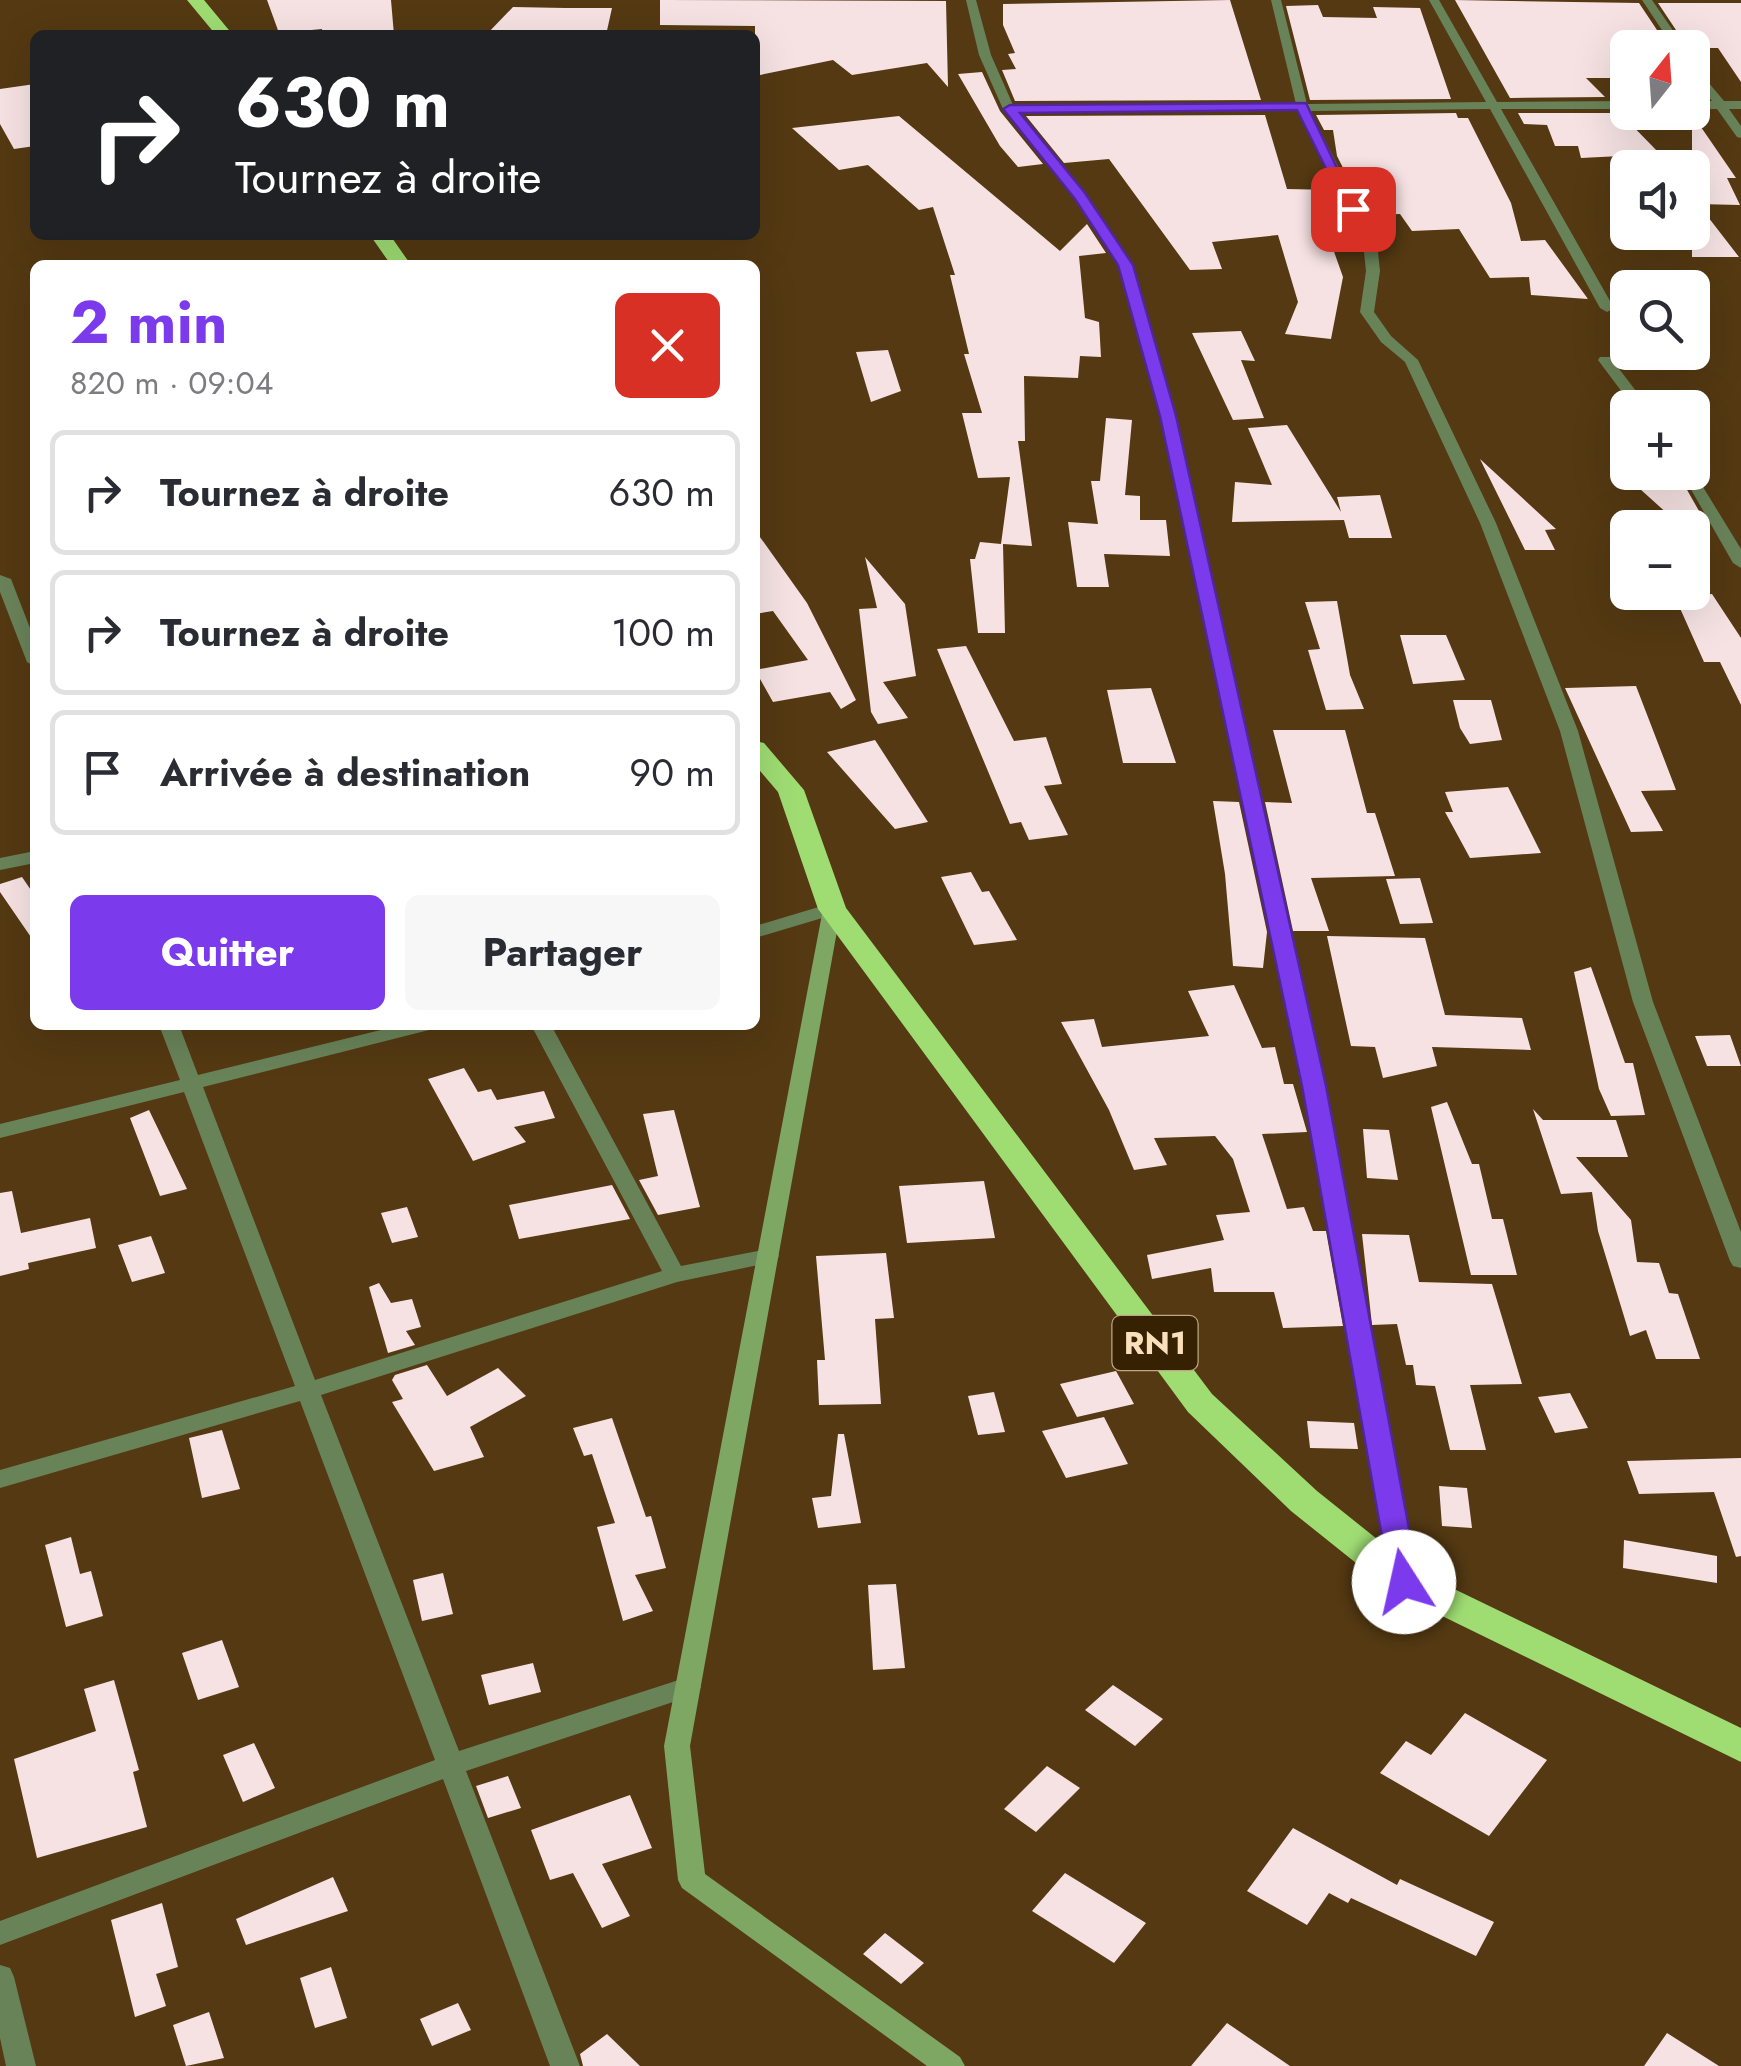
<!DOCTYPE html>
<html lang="fr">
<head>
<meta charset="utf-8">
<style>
	:root { --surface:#fff; --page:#f7f7f7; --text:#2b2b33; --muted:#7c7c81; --line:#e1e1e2; --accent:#7c3aed }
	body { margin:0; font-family:Jost,sans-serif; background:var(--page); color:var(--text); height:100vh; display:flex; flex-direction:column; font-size:38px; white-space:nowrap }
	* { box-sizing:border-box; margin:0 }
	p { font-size:32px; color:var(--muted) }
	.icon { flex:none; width:55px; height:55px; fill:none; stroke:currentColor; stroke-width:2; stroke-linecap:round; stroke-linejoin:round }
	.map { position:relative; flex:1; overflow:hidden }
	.side { position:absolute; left:30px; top:260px; width:730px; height:770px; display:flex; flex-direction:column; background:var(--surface); border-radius:15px; box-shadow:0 10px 40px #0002 }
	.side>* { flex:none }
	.hud { position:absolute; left:30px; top:30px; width:730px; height:210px; border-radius:15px; box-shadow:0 10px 40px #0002; background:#202124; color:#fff; overflow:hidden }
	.needle { width:65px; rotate:17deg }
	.buttons { position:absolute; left:1610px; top:30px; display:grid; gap:20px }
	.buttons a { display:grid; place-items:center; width:100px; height:100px; border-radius:15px; background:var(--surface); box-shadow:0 10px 40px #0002; font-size:50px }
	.pin { position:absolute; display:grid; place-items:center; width:85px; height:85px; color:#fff; margin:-42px; border-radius:20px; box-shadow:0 5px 15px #0006 }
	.me { position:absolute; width:110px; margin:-55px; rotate:350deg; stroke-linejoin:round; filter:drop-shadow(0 0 8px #0008) }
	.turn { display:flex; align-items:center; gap:35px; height:210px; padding:0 40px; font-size:45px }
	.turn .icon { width:130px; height:130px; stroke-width:2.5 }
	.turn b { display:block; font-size:70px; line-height:85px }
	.round { display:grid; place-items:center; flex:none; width:105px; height:105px; border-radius:15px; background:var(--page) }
	.head { display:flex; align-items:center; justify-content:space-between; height:170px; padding:0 40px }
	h1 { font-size:60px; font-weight:700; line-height:75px; color:var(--accent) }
	.primary-button { display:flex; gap:20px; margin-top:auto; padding:20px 40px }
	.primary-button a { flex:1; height:115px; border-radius:15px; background:var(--accent); color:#fff; font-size:40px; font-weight:700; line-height:115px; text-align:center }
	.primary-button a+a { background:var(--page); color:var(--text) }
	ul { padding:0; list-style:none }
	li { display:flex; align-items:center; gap:30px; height:125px; margin:0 20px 15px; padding:0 20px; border:5px solid var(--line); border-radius:15px }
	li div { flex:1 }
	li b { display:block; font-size:38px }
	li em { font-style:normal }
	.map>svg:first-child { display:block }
</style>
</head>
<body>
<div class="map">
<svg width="1741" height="2066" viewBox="0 0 1741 2066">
	<rect width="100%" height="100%" fill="#543912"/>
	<!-- building -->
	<path fill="#f6e2e3" d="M267 0H391L394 35H323L322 29 279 33Z
		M660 0 946 1 948 87 927 63 852 75 833 60 755 76V26L660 25Z
		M1230 0 1261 100 1015 101 1002 70 1016 69 1008 54 1015 53 1003 25V4Z
		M1455 0 1639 3 1669 48H1618L1628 78H1586L1605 97 1510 98Z
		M1658 3H1741V82L1718 48H1688Z
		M1318 5 1323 17 1377 18 1373 7 1420 8 1451 99 1310 100 1286 6Z
		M513 7 565 8H612L606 35H486Z
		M982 72 1000 111 1043 164 1018 167 1000 146 958 74Z
		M35 84V146L14 149 0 124V89Z
		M1456 113 1458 118H1468L1511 203 1521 241 1545 240 1588 299 1531 295 1529 277 1490 278 1459 229 1412 231 1400 214 1367 215 1337 156 1333 130H1324L1316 115Z
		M1518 113H1620L1660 154 1581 158 1578 146H1555L1547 125 1524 124Z
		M1692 114 1736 178H1727L1740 205 1698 204 1739 257H1692Z
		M1265 115 1287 189 1333 190 1345 215H1321L1343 277 1331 339 1285 334 1298 302 1278 235 1212 242 1222 269 1190 270 1109 159 1064 163 1026 116Z
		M899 116 1060 251 1087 224 1106 253 1079 256 1085 318 1099 322 1101 357 1080 356 1078 378 1024 376 1025 441H1018L1032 546 1003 544 1005 633H978L970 559H975L980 542 1001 544 1010 477 978 478 962 413H982L964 354H969L950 275H955L933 207 919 210 868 165 839 170 792 128Z
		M1241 331 1255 361 1241 360 1264 418 1233 420 1192 333Z
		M888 350 901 391 871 402 856 352Z
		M1106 418 1132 420 1125 495 1140 496V520H1166L1170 556 1104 554 1109 587H1077L1068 522 1098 524 1091 481H1100Z
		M1287 425 1341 512 1337 497 1380 495 1392 538H1349L1344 520 1232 522 1235 482 1272 485 1248 428Z
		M1480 459 1556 529 1545 530 1555 550H1525Z
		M1678 472V474L1703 518 1670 516 1629 479Z
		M755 530 807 603 856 700 841 709 830 692 773 702 755 670 808 660 773 611 755 614Z
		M865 557 905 604 916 676 883 682 908 718 878 724 871 712 859 609 877 608Z
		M1712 594 1741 638V705L1720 662H1704L1675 597Z
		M1337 601 1350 675 1364 709 1326 710 1308 650 1320 649 1305 602Z
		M1400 635H1446L1465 680 1413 684Z
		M966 646 1014 741 1046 737 1062 784 1044 786 1068 835 1029 840 1021 822 1010 824 937 649Z
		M1636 686 1676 790 1641 791 1663 831 1631 832 1565 688Z
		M1151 688 1176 763H1123L1107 690Z
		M1453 700H1491L1502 740 1470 744 1460 728Z
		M1273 730H1345L1367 813H1375L1395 876 1311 878 1329 931H1293L1265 802 1292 803Z
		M875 740 928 822 895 829 827 752Z
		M1508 787 1541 853 1470 858 1445 812H1453L1445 792Z
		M1213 801 1239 802 1267 932 1263 968 1233 966 1225 874Z
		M971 872 982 892 989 891 1017 940 974 945 941 877Z
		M22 877 35 896V943L0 892V884Z
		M1420 878 1433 923 1400 924 1386 879Z
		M1327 936 1425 938 1445 1015 1522 1018 1531 1050 1432 1047 1437 1066 1383 1078 1375 1047 1351 1046Z
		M1591 967 1625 1063H1633L1645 1115 1611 1116 1599 1089 1574 972Z
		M1234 985 1262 1048 1275 1047 1284 1084H1293L1307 1132 1262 1134 1287 1209 1304 1207 1313 1231H1326L1343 1326 1283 1328 1274 1292H1214L1211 1268 1152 1279 1147 1255 1224 1240 1216 1215 1250 1212 1233 1159 1215 1136 1154 1138 1167 1165 1134 1170 1109 1110 1061 1022 1094 1019 1102 1047 1209 1036 1188 991Z
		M1730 1035 1741 1066H1707L1695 1036Z
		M464 1068 478 1092 491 1089 497 1100 544 1091 555 1118 514 1127 526 1142 473 1161 428 1079Z
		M1447 1102 1472 1164H1479L1492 1219H1503L1517 1275H1471L1431 1107Z
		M1533 1109 1543 1120H1616L1628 1157H1576L1631 1220 1637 1262 1659 1263 1669 1293 1678 1294 1700 1359H1656L1646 1330 1630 1336 1598 1231 1592 1192 1561 1194Z
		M149 1110 187 1189 160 1196 130 1118Z
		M674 1110 700 1207 658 1215 639 1180 658 1176 643 1114Z
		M1363 1129 1389 1130 1398 1180 1367 1178Z
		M984 1181 995 1238 907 1243 899 1186Z
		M612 1185 630 1219 519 1239 509 1205Z
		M12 1191 21 1233 90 1218 96 1248 28 1263 29 1269 0 1276V1193Z
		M407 1207 418 1237 392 1243 381 1213Z
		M1362 1234 1409 1235 1419 1282 1492 1284 1522 1384 1470 1385 1486 1450H1450L1435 1386 1416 1385 1413 1365H1406L1397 1324 1372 1325Z
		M151 1236 165 1273 132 1282 118 1245Z
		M886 1253 894 1318 875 1319 881 1404 819 1405 817 1360H825L816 1256Z
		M379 1283 391 1303 412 1299 421 1327 406 1331 415 1345 388 1353 369 1287Z
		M427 1365 447 1396 498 1368 526 1396 470 1427 484 1457 434 1471 392 1402 403 1399 392 1380 395 1375Z
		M1116 1371 1134 1404 1077 1417 1060 1384Z
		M994 1392 1005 1432 978 1435 968 1396Z
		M1570 1393 1588 1428 1555 1433 1538 1397Z
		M1104 1417 1128 1464 1066 1478 1042 1431Z
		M612 1418 646 1517 651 1516 666 1568 635 1575 653 1611 623 1621 597 1527 615 1523 592 1454 584 1456 573 1428Z
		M1307 1421 1354 1423 1358 1449 1310 1448Z
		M222 1430 240 1489 202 1498 189 1438Z
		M838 1434H844L861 1523 818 1528 812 1498 831 1496Z
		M1741 1458V1556L1736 1557 1714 1492 1639 1494 1627 1461Z
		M1439 1486 1467 1488 1472 1528 1442 1526Z
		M71 1537 80 1574 91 1571 103 1616 66 1627 45 1545Z
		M1624 1540 1717 1556V1583L1623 1568Z
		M443 1573 453 1614 422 1621 413 1580Z
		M896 1584 905 1668 873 1670 868 1585Z
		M222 1640 239 1687 198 1700 182 1653Z
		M533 1663 541 1692 489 1705 481 1675Z
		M114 1680 139 1770 133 1772 147 1827 37 1858 14 1759 96 1731 84 1689Z
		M1113 1685 1163 1719 1135 1746 1085 1710Z
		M1465 1713 1547 1760 1489 1836 1380 1773 1406 1741 1431 1755Z
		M254 1743 275 1788 243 1802 223 1755Z
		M1047 1766 1080 1788 1036 1832 1004 1809Z
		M508 1776 521 1808 488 1818 476 1786Z
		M630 1795 652 1848 602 1864 630 1916 602 1928 573 1873 550 1880 531 1830Z
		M1293 1828 1397 1885 1400 1879 1494 1922 1476 1956 1351 1898 1348 1903 1329 1893 1307 1925 1247 1891Z
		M1065 1873 1146 1923 1114 1963 1032 1911Z
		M333 1877 348 1911 246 1945 236 1919Z
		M162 1903 178 1967 156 1974 166 2006 135 2017 111 1920Z
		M885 1933 924 1963 901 1984 863 1954Z
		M331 1967 347 2018 315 2028 300 1978Z
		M458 2003 471 2030 432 2046 420 2019Z
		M209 2012 224 2058 186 2066 173 2025Z
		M1227 2023 1290 2066H1191Z
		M1667 2033 1719 2066H1644Z
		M607 2034 640 2066H583L580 2054Z"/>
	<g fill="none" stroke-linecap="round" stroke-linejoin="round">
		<!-- street -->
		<path fill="#698359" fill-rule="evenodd" d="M966 0H976L991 55 1013 105 1296 104 1271 0H1281L1307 104 1486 102 1429 0H1439L1497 102 1628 101V109H1501L1614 308 1607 312 1600 308 1490 109 1310 111 1377 243 1380 271 1374 312 1391 336 1418 360 1496 523 1578 731 1653 1002 1741 1232V1268L1733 1266 1730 1261 1633 1002 1560 731 1480 523 1405 362 1381 342 1360 312 1366 271 1363 243 1298 111 1018 112 1084 193 1132 265 1175 416 1324 1086 1416 1581 1413 1588 1404 1590 1395 1588 1392 1581 1304 1086 1161 416 1118 265 1075 198 1003 109 979 55Z
			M1642 0H1652L1685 48H1674Z
			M1692 63 1724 101H1741V109H1729L1741 126V138L1737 137 1717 109H1692V101H1712L1692 75Z
			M1600 357H1610L1649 408H1634L1598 360Z
			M1692 469 1741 549V568L1733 563 1681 472H1692Z
			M0 575 11 579 35 641V667L27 662 0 592Z
			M35 851V863L0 870V858Z
			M832 903 839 905 841 909 839 913 755 938V926Z
			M159 1025H179L198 1075 401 1025H436L433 1029 203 1087 315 1380 662 1271 531 1025H551L681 1266 768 1249 776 1251 779 1256 776 1261 768 1263 677 1282 321 1395 459 1751 688 1677 697 1680 701 1687 697 1694 466 1771 580 2066H550L443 1779 0 1945V1921L435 1760 300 1401 0 1488V1470L295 1386 184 1092 0 1138V1124L180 1080Z
			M0 1965 10 1968 14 1977 36 2066H6L0 2038Z"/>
		<!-- secondary -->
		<path fill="#7fa764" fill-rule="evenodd" d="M832 903 841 909 690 1746 705 1874 960 2057 965 2066H927L682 1888 678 1880 664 1746 823 909Z"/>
		<!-- highway -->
		<path fill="#9fdd73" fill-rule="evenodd" d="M187 0H204L233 35H216Z
			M370 235H390L411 265H391Z
			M755 741 764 743 804 790 846 908 1212 1394 1317 1491 1417 1571 1741 1728V1762L1391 1591 1291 1511 1188 1412 818 909 778 792 755 765Z"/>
	</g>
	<!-- route -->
	<path fill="#7c3aed" stroke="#51269a" stroke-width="2.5" d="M1306 103 1358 212 1346 209 1297 110 1020 113 1085 193 1133 265 1176 416 1326 1086 1419 1582 1414 1589H1395L1390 1582 1302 1086 1160 416 1118 265 1075 199 1003 109 1010 105Z"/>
	<g text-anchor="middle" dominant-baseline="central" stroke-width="10" stroke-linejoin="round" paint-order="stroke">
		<!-- shield labels -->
		<rect fill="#362102" stroke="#bfa684" stroke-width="2.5" x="1112.5" y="1316" width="85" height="54" rx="8"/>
		<g font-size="32" font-weight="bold" fill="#fadfbc">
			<text x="1155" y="1343">RN1</text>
		</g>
	</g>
</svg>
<div class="buttons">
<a><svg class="needle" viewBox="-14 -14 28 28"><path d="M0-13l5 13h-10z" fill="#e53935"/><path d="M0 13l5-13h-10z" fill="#7c7c81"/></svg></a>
<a><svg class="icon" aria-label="sound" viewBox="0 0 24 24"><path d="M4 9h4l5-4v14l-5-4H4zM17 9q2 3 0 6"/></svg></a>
<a><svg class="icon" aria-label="search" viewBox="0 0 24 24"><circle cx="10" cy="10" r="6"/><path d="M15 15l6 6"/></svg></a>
<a>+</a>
<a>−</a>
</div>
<div class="pin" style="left:1353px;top:209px;background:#d93025"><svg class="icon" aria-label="arrive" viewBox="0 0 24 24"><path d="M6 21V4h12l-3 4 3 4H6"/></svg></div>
<svg class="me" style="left:1404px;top:1582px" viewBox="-20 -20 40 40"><circle r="19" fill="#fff"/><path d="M0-13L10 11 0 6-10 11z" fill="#7c3aed"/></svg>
<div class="hud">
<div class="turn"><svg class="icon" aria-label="right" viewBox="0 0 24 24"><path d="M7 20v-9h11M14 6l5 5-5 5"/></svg><div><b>630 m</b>Tournez à droite</div></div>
</div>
<section class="side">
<div class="head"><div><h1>2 min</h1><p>820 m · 09:04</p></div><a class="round" style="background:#d93025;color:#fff"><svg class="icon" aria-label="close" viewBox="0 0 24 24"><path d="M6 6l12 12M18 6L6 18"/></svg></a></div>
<ul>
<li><svg class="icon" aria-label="right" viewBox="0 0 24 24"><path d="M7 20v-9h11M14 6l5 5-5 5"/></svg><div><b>Tournez à droite</b></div><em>630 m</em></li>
<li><svg class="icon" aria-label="right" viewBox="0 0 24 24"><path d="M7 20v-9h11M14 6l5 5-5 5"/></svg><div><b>Tournez à droite</b></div><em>100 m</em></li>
<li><svg class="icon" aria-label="arrive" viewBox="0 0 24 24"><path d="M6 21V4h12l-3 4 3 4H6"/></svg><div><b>Arrivée à destination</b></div><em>90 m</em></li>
</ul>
<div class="primary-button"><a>Quitter</a><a>Partager</a></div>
</section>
</div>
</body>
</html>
